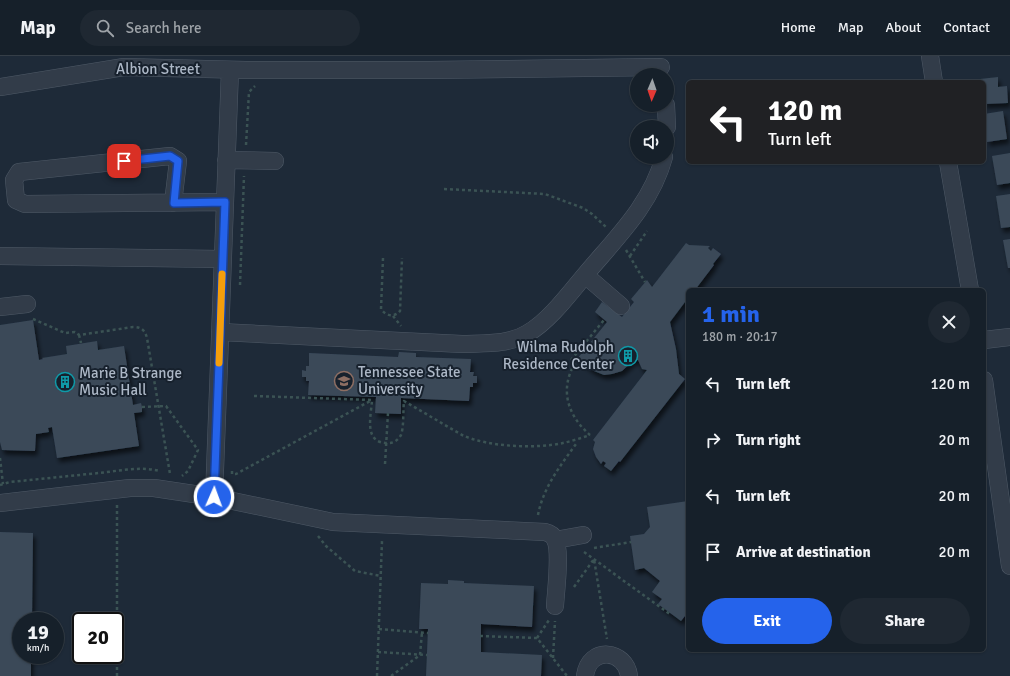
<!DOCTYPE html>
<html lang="en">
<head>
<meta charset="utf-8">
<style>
	:root { --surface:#16202a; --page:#1f2832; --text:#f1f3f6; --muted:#9ea3a8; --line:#353e47; --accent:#2563eb }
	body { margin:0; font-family:Signika,sans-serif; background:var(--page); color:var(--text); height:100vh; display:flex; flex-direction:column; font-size:15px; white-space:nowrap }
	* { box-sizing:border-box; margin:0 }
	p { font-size:13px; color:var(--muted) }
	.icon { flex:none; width:22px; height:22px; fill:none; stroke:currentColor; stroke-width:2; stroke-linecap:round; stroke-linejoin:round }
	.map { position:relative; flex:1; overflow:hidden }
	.drawer { position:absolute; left:686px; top:232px; width:300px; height:364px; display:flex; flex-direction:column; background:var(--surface); border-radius:6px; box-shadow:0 1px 3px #0004,0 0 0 1px var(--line) }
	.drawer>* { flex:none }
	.guide { position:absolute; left:686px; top:24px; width:300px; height:84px; border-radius:6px; box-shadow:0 1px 3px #0004,0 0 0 1px var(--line); background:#202124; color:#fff; overflow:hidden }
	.needle { width:26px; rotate:182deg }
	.fabs { position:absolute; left:630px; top:12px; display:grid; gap:8px }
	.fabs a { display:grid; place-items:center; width:44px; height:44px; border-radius:50%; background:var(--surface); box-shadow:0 1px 3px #0004,0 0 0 1px var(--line); font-size:20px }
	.speed { position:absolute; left:12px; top:556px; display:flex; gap:8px; font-size:20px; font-weight:700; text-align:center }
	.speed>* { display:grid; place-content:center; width:52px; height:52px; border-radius:50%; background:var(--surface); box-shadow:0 1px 3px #0004,0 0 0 1px var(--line); line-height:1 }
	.speed small { font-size:10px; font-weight:400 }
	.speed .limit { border:2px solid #111; border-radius:6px; background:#fff; color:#111 }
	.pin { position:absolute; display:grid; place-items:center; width:34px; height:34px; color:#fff; margin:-17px; border-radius:8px; box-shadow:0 2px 6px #0006 }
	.me { position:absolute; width:44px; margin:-22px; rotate:2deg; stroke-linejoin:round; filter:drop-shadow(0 0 3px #0008) }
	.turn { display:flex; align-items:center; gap:14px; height:84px; padding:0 16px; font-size:18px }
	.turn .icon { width:52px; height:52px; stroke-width:2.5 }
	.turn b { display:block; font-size:28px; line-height:34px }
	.round { display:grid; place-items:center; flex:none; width:42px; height:42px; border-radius:21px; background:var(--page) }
	.overview { display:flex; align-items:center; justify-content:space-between; height:68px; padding:0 16px }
	h1 { font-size:24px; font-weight:700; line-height:30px; color:var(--accent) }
	.action { display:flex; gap:8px; margin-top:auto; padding:8px 16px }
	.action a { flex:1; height:46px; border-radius:24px; background:var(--accent); color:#fff; font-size:16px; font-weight:700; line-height:46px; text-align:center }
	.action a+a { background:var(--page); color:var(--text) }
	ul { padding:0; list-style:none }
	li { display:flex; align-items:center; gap:12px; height:56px; padding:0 16px }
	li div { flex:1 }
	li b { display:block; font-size:15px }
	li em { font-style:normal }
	header { display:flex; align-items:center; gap:24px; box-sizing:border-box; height:56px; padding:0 20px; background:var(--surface); border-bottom:1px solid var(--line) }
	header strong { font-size:19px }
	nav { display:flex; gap:22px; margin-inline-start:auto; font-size:14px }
	.search { width:280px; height:36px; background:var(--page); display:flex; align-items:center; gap:10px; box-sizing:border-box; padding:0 14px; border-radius:22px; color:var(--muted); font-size:15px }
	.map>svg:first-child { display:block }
</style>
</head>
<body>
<header>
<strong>Map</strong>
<div class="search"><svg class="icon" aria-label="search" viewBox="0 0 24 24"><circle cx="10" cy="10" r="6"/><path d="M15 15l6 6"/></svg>Search here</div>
<nav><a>Home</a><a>Map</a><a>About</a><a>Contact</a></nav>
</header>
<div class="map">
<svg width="1010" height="620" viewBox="0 0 1010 620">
	<defs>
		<filter id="shadow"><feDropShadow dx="2.5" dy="4.5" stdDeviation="2" flood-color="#0009"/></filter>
	</defs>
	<rect width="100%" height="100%" fill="#1e2a38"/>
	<!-- building -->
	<path fill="#3a4959" filter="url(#shadow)" d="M998 21V31L1007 30 1008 47 984 48V26H980V23Z
		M1003 55 1007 83 987 86 984 58Z
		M1010 97V127L997 129 992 100Z
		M1010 138V171L1001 172 996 140Z
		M1010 183V212H1008L1003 184Z
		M686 187 689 189 710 190 708 192 711 195 713 192 721 198 713 208 714 209 695 234H688V242L670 266 676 293 679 318 685 323 620 406 619 405 611 415 604 410 606 407 603 405 601 408 596 401 593 393 595 386 593 384 647 314 642 313 638 304H636L633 305 622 315 612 318 604 319 594 315 577 303 607 266 595 256 602 246 622 261 634 246 631 243 647 224 652 231Z
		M33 264 39 304 43 303 42 302 67 298 66 290 97 285 98 294 124 290 133 349 141 347 142 351V356L134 357 139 390 57 402 52 371 48 372 49 376 36 378 35 395 2 394 0 386V269Z
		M399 296 416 297V301L471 303 470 316H474L473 320H477V327H473V331H470L469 345 401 342V358L375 357 376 341 308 339 309 325H306V321H302V314L306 315V310H309V297L398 301Z
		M688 445V563L685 560 681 565 658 548 662 543 652 536 660 525 644 512 635 514 630 480 644 478 650 471 647 451Z
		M0 476 33 477 32 565H21V599H31V620H0Z
		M448 524 464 525V527L534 530 532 571 481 568V596L542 599 541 620H426L428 573H419L421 527 448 528Z"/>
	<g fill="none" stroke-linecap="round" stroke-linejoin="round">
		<defs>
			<path id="minor" d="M930 0 934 26
				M0 31 124 11 246 14H429L661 11
				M666 49 667 71
				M226 104 275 105
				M948 106 970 234
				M173 147 178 105 170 100 19 116 14 124 16 144 25 148 225 146
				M0 200 222 203
				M585 219 621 250
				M0 251 27 248
				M220 276 462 288C484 287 509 289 528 277 549 265 569 238 585 219 616 182 651 149 664 101
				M984 284 1010 281
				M984 324 1010 510
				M214 441 230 14
				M0 447 130 432H154L214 441 333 466 545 476C549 477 553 479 555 483 561 495 556 534 555 550
				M555 484 583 479
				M585 620C589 589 626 594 629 620"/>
		</defs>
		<!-- minor casing -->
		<use href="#minor" stroke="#4f5a67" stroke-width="18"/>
		<!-- path -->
		<path stroke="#3b5354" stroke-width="2.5" stroke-dasharray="3 3" stroke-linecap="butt" d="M246 89 249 36 255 30
			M444 133 545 138 583 152 592 158 606 171
			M626 194 645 226
			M630 200 647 175
			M383 202 381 253C386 260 394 262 400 255L402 202
			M240 229 244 120
			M393 260 401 270
			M33 263 65 277 75 276 79 279 133 271C141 271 145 274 147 282L170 418
			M79 279 81 287
			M571 304 604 264
			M575 307C559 334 568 360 590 379
			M254 340 372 344C371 361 363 388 389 387 394 387 398 384 401 379 404 371 403 354 404 345L462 379C488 391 535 393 563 387 572 385 581 382 590 379
			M142 351 166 350 198 394 188 415 182 420
			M0 402 3 428
			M385 408 388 357
			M232 415V418H236L372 344
			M0 429 10 426C40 423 69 420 99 417 118 415 141 410 160 415
			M538 459C543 432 560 410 576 388
			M318 480 326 490 355 515 381 520
			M594 492 631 486
			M584 496 671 559
			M574 531 594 503 607 583
			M379 573 428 577
			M480 580 537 582 567 620
			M537 582 549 564
			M378 596 427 599
			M553 602 555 565
			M117 620V449
			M377 620 382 485
			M391 620 420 599 422 576"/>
		<!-- minor -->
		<use href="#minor" stroke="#323c49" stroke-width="17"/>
	</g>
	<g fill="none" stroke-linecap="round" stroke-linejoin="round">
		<defs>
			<path id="route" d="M124 105 170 100 178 105 174 147 225 146 214 441"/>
		</defs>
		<!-- route casing -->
		<use href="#route" stroke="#184099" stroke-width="10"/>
		<!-- route -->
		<use href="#route" stroke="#2563eb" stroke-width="7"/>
		<!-- slow -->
		<path stroke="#f59e0b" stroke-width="7" d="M219 307 222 218"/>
	</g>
	<!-- icons -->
	<defs>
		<symbol id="building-ring" viewBox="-11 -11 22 22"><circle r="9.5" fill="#17212d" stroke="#0f9aa8" stroke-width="1.5"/><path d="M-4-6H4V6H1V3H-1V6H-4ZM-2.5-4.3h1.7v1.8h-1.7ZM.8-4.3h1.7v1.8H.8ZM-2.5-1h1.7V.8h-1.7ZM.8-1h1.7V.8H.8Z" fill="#0f9aa8"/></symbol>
		<symbol id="university-ring" viewBox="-11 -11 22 22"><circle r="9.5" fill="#17212d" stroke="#8d6e63" stroke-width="1.5"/><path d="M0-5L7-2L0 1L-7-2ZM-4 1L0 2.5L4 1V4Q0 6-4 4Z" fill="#8d6e63"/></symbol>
	</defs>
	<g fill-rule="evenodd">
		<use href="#building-ring" x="617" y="289" width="22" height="22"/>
		<use href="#university-ring" x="333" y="314" width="22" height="22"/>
		<use href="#building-ring" x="54" y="315" width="22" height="22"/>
	</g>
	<g text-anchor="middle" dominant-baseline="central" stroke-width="4" stroke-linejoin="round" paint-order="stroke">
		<!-- street labels -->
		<g font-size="15" fill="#acb7c6" stroke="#17212d">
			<text x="158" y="13">Albion Street</text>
		</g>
		<!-- poi labels -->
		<g font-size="15" fill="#acb7c6" stroke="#17212d" text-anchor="start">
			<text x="614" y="291" text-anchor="end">Wilma Rudolph<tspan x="614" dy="17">Residence Center</tspan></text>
			<text x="358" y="316">Tennessee State<tspan x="358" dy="17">University</tspan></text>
			<text x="79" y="317">Marie B Strange<tspan x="79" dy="17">Music Hall</tspan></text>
		</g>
	</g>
</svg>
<div class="fabs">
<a><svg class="needle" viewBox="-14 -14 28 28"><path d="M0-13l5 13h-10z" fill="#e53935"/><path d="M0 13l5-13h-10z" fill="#9ea3a8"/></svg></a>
<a><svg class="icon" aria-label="sound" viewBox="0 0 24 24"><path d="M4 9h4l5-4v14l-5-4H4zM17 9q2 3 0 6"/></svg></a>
</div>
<div class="speed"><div>19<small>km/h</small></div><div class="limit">20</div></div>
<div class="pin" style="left:124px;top:105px;background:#d93025"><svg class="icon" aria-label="arrive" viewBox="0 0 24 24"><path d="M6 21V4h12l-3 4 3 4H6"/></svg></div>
<svg class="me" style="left:214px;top:441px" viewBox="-20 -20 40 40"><circle r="17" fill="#2563eb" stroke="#fff" stroke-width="3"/><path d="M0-11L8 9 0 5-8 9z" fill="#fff"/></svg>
<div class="guide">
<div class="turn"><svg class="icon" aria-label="left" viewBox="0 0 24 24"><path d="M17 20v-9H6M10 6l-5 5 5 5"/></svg><div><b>120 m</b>Turn left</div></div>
</div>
<section class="drawer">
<div class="overview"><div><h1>1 min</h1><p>180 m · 20:17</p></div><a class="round"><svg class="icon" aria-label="close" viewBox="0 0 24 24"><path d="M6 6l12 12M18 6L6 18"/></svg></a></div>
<ul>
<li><svg class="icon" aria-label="left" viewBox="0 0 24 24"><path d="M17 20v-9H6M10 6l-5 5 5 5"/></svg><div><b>Turn left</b></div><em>120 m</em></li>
<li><svg class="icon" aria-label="right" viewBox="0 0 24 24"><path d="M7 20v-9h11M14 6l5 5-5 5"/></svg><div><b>Turn right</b></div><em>20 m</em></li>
<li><svg class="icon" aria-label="left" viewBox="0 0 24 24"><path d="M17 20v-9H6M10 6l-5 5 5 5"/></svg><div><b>Turn left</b></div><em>20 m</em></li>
<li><svg class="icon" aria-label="arrive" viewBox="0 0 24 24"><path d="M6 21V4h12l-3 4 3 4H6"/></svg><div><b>Arrive at destination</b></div><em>20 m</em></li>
</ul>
<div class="action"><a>Exit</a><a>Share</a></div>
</section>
</div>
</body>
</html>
